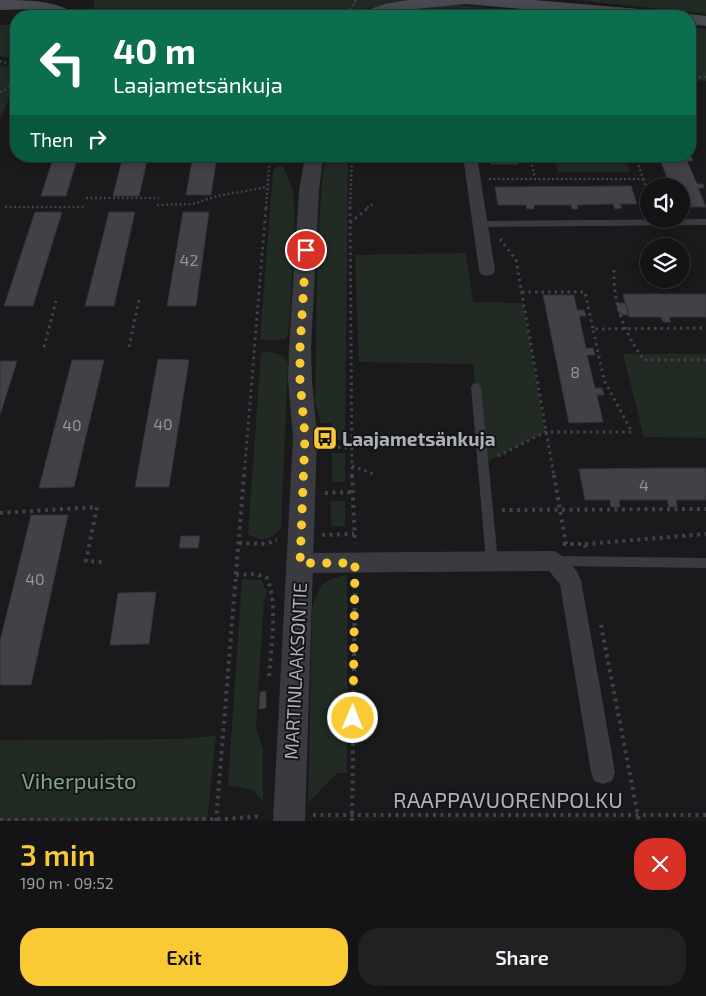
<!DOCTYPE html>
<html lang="en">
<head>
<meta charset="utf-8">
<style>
	:root { --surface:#141315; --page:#212022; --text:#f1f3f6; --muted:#9d9ea0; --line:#333234; --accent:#f9ca34 }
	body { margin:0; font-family:"Exo 2",sans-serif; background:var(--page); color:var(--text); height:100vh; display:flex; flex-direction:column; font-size:19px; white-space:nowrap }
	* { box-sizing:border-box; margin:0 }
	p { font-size:16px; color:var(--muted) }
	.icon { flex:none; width:28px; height:28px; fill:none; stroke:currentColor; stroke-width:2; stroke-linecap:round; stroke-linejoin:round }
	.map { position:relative; height:821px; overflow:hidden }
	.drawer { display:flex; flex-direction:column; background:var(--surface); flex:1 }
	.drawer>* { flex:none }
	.hud { position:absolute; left:10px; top:10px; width:686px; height:152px; border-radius:20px; box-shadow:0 2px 12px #0003,0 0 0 1px var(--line); background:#0b6e4f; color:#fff; overflow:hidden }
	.fabs { position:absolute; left:640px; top:178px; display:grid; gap:10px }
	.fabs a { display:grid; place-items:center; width:50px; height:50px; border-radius:50%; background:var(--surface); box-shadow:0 2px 12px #0003,0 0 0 1px var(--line); font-size:25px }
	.pin { position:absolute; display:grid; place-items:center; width:42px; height:42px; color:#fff; margin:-21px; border:2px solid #fff; border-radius:50%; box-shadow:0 1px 5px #0007 }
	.me { position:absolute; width:55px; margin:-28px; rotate:1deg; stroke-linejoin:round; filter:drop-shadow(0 0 4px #0008) }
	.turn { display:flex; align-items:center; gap:18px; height:105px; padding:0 20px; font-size:22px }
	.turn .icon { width:65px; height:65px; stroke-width:2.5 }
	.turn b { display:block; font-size:35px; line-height:42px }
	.then { display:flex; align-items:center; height:48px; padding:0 20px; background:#0003; gap:10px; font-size:19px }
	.round { display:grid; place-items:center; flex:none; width:52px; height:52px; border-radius:20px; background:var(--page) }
	.headline { display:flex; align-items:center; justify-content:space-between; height:85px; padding:0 20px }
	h1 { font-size:30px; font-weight:600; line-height:38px; color:var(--accent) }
	.primary-button { display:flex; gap:10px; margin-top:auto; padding:10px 20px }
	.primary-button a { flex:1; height:58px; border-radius:20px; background:var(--accent); color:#111; font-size:20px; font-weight:600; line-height:58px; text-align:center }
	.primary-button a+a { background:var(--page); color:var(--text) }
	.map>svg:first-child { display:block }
</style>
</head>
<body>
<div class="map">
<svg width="706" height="821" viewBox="0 0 706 821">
	<rect width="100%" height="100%" fill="#1a191c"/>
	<!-- green -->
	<path fill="#212a23" d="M94 0H404L338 16H94Z
		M574 0H706V14Z
		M457 5 589 16H387C411 9 433 6 457 5Z
		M16 24V60L0 56V25Z
		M690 27 706 29V81L690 80Z
		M0 65 16 69V94L9 99 0 120Z
		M325 156H348L345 441 332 440V423H321L315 402C317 320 315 237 325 156Z
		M554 156H625L630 172H558Z
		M283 166 293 191 295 221 289 329 286 339 270 341 260 339 273 171 276 167Z
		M466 253 473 302 523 303 545 432 483 464 473 364 359 362 355 255Z
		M268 352C277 353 283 355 288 363L281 528C273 539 261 543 248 534L261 353Z
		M623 354H706V438L644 437Z
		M332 453H345V482H332Z
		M331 501H345V526H331Z
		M347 575V773H337L308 803 312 610C319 586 321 579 347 575Z
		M242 579 261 580 267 591 264 600 256 728 263 749V802L253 790 228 785Z
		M216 736 207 821H0V740L178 739Z"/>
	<!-- building -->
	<path fill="#414146" stroke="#343338" d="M54 156H78L66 196H41Z
		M123 156H148L139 196H113Z
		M193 156H217L211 195H186Z
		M490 156H516L518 164H491Z
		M659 156H691L693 161H687L697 184H703L704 188H698L706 207H681V186H670Z
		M631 186 637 204H620L622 208 615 209 613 204 577 205 578 209H572L571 205H534V209H527L526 205H498L495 187Z
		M35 212H62L33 306H4Z
		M109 212H135L114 306H85Z
		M183 212H209L196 306H167Z
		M623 294H706V317H669L671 322H663L661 317H629Z
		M543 295H574L577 310H584L586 316H579L586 348H593L595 355H587L595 388H602L604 395H597L603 422 569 423Z
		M616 303H626L629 315H620Z
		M158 359 189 360 169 487H135Z
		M72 360H104L74 487 39 488Z
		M0 361H17L0 415Z
		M665 468H706V500H676L677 507H669L667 500H619L620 507H611L610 500H585L579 469Z
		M31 515H68L31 685H0V641Z
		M181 536H200L198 548H179Z
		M156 592 149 644 110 645 118 593Z
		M266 691V708L259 709 260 692Z"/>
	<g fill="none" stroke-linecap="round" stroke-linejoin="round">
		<!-- path-far2 -->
		<path stroke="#404248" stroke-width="2.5" stroke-dasharray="2 2.5" stroke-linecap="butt" d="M344 16 351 10 356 0
			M0 61 16 66
			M690 77H706
			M0 92 16 84
			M530 156 535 178
			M489 179H643L636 156
			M643 179 649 195
			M86 198H159
			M157 205 193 204 217 196 267 187
			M5 207H84
			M266 208 270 156
			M350 208 352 156
			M367 208 374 203"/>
		<!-- path-far1 -->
		<path stroke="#404248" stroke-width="3" stroke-dasharray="2.5 4" stroke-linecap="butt" d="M350 207 352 476
			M350 223 369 207
			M500 239 516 260 554 476
			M614 270C613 305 624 332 644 360H706
			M522 292H585L593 329
			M44 347 56 301
			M129 347 139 299
			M325 447 351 448
			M498 456 545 432H632L604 380 593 329 706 328
			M352 466 374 474
			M244 476 266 207"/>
		<!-- path -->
		<path stroke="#404248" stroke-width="4" stroke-dasharray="3 4.5" stroke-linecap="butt" d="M352 475 355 543
			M554 475 566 544
			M325 493 352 492
			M502 510 706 509
			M0 513 97 507 86 561 106 562
			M322 535 354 534
			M239 543 266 544 277 540
			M563 544H585L586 548
			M585 544 706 534
			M236 575 256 574 267 578C279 605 270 651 269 680
			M601 625 639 821
			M313 815H706
			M0 820 225 819 262 816
			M216 821 244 475
			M352 821 355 582"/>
		<!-- service -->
		<path fill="#3a3b41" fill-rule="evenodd" d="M706 219V225L480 227 476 224 480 221Z
			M476 383 479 384 481 387 498 561 496 565 492 566 488 565 486 561 471 387 473 384Z
			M557 556 706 558V568L557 566 553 565 551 561 553 557Z"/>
		<!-- minor -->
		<path fill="#3a3b41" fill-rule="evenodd" d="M463 156H477L495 270 493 274 487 276 481 274 479 270Z
			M554 551C566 556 576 568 581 580L615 772 612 781 603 784 594 781 591 772 560 584 549 571 300 573 292 570 289 563 292 556 300 553Z"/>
		<!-- tertiary -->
		<path fill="#3a3b41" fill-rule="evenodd" d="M305 156H323L319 191 311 348 312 380 317 437 305 821H273L293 437 288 380 289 348 299 191Z"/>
		<!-- secondary -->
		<path fill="#484951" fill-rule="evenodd" d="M0 0C24 0 61 0 77 16H57L47 11 36 9 0 10Z
			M408 0H534L663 11 669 12 672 16H602L466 4 415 9 387 16H362C370 5 395 2 408 0Z
			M690 14 706 16V26L690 24V16H683Z"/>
	</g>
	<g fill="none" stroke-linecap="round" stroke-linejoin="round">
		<!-- route -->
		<path stroke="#f9ca34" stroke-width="9" stroke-dasharray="0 16.2" d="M306 250 300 348V380L305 436 300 563H355L353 718"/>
	</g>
	<!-- icons -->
	<defs>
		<symbol id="bus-square" viewBox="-11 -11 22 22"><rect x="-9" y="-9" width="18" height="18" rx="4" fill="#f9ca34" stroke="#151417"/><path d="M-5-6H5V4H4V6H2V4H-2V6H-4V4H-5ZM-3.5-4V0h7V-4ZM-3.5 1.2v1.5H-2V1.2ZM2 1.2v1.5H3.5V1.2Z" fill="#111"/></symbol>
	</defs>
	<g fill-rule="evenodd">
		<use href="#bus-square" x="311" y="424" width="28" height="28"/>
	</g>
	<g text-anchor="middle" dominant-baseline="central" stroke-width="4" stroke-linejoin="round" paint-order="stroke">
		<!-- number labels -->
		<g font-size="16" fill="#90949e">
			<text x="189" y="259">42</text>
			<text x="575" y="371">8</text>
			<text x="163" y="423">40</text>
			<text x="72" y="424">40</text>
			<text x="644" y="484">4</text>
			<text x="35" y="578">40</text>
		</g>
		<!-- poi labels -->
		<g font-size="19" font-weight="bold" fill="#abafbc" stroke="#151417" text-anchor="start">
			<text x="342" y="438">Laajametsänkuja</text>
		</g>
		<!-- street labels -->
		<g font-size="19" fill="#abafbc" stroke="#151417">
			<text transform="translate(295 671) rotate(-87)">MARTINLAAKSONTIE</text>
		</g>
		<!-- near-park labels -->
		<g font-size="22" fill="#82a788" stroke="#151417">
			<text x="79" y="780">Viherpuisto</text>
		</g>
		<!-- near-street labels -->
		<g font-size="22" fill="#abafbc" stroke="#151417">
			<text x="508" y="799">RAAPPAVUORENPOLKU</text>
		</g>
	</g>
</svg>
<div class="fabs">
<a><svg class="icon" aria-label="sound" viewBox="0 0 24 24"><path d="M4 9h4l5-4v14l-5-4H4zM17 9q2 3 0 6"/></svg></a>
<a><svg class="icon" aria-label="layers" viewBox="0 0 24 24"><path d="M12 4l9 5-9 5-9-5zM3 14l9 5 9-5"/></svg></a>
</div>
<div class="pin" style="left:306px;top:250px;background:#d93025"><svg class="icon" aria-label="arrive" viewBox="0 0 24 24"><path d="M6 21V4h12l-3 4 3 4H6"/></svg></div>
<svg class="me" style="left:353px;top:718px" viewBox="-20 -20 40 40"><circle r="17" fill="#f9ca34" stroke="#fff" stroke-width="3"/><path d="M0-11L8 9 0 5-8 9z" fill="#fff"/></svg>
<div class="hud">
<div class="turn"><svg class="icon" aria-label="left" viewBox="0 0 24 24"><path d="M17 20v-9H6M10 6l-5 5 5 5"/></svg><div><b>40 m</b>Laajametsänkuja</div></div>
<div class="then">Then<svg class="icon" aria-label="right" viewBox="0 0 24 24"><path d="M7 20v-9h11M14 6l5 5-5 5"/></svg></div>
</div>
</div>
<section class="drawer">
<div class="headline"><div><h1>3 min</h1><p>190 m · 09:52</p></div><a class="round" style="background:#d93025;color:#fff"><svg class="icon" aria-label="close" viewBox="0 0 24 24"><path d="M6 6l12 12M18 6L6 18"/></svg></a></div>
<div class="primary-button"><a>Exit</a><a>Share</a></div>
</section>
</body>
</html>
